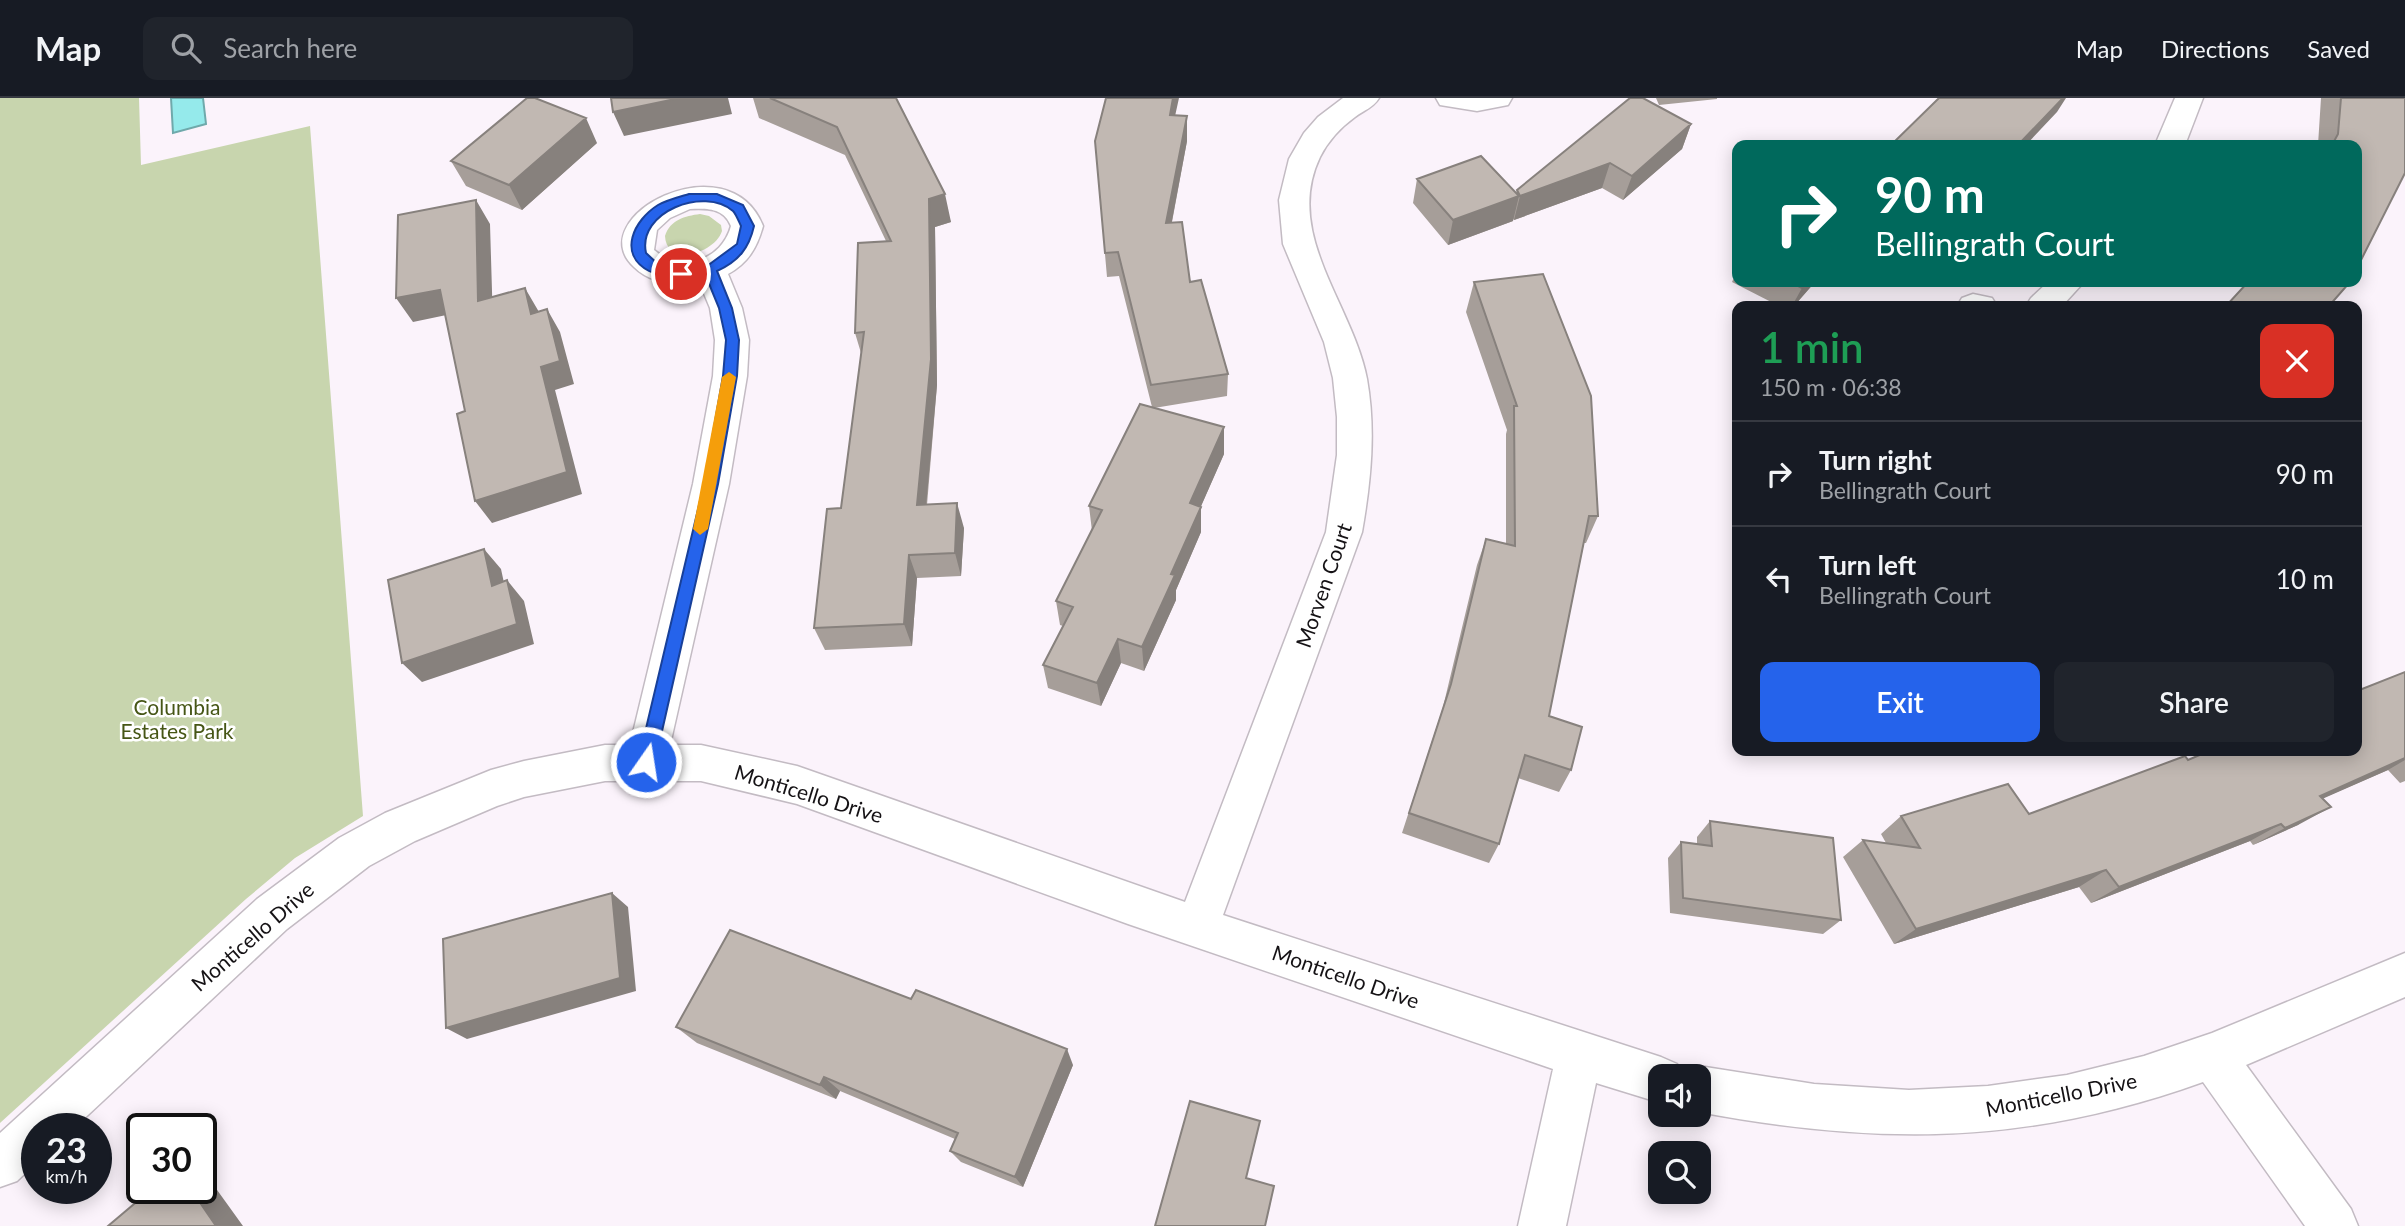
<!DOCTYPE html>
<html lang="en">
<head>
<meta charset="utf-8">
<style>
	:root { --surface:#171b24; --page:#20242c; --text:#f1f3f6; --muted:#9ea1a6; --line:#363941; --accent:#2563eb }
	body { margin:0; font-family:Lato,sans-serif; background:var(--page); color:var(--text); height:100vh; display:flex; flex-direction:column; font-size:26px; white-space:nowrap }
	* { box-sizing:border-box; margin:0 }
	p { font-size:23px; color:var(--muted) }
	.icon { flex:none; width:38px; height:38px; fill:none; stroke:currentColor; stroke-width:2; stroke-linecap:round; stroke-linejoin:round }
	.map { position:relative; flex:1; overflow:hidden }
	.sheet { position:absolute; left:1732px; top:203px; width:630px; height:455px; display:flex; flex-direction:column; background:var(--surface); border-radius:14px; box-shadow:0 4px 18px #0003 }
	.sheet>* { flex:none }
	.hud { position:absolute; left:1732px; top:42px; width:630px; height:147px; border-radius:14px; box-shadow:0 4px 18px #0003; background:#00695c; color:#fff; overflow:hidden }
	.buttons { position:absolute; left:1648px; top:966px; display:grid; gap:14px }
	.buttons a { display:grid; place-items:center; width:63px; height:63px; border-radius:14px; background:var(--surface); box-shadow:0 4px 18px #0003; font-size:35px }
	.speed { position:absolute; left:21px; top:1015px; display:flex; gap:14px; font-size:35px; font-weight:700; text-align:center }
	.speed>* { display:grid; place-content:center; width:91px; height:91px; border-radius:50%; background:var(--surface); box-shadow:0 4px 18px #0003; line-height:1 }
	.speed small { font-size:18px; font-weight:400 }
	.speed .limit { border:4px solid #111; border-radius:10px; background:#fff; color:#111 }
	.pin { position:absolute; display:grid; place-items:center; width:60px; height:60px; color:#fff; margin:-30px; border:4px solid #fff; border-radius:50%; box-shadow:0 2px 7px #0007 }
	.me { position:absolute; width:77px; margin:-38px; rotate:13deg; stroke-linejoin:round; filter:drop-shadow(0 0 5px #0008) }
	.turn { display:flex; align-items:center; gap:24px; height:147px; padding:0 28px; font-size:32px }
	.turn .icon { width:91px; height:91px; stroke-width:2.5 }
	.turn b { display:block; font-size:49px; line-height:60px }
	.round { display:grid; place-items:center; flex:none; width:74px; height:74px; border-radius:14px; background:var(--page) }
	.overview { display:flex; align-items:center; justify-content:space-between; height:119px; padding:0 28px }
	h1 { font-size:42px; font-weight:600; line-height:52px; color:#1e9e55 }
	.cta { display:flex; gap:14px; margin-top:auto; padding:14px 28px }
	.cta a { flex:1; height:80px; border-radius:14px; background:var(--accent); color:#fff; font-size:28px; font-weight:600; line-height:80px; text-align:center }
	.cta a+a { background:var(--page); color:var(--text) }
	ul { padding:0; list-style:none }
	li { display:flex; align-items:center; gap:21px; height:105px; padding:0 28px; border-top:2px solid var(--line) }
	li div { flex:1 }
	li b { display:block; font-size:26px }
	li em { font-style:normal }
	header { display:flex; align-items:center; gap:42px; box-sizing:border-box; height:98px; padding:0 35px; background:var(--surface); border-bottom:2px solid var(--line) }
	header strong { font-size:33px }
	nav { display:flex; gap:38px; margin-inline-start:auto; font-size:24px }
	.search { width:490px; height:63px; background:var(--page); display:flex; align-items:center; gap:18px; box-sizing:border-box; padding:0 24px; border-radius:14px; color:var(--muted); font-size:26px }
	.map>svg:first-child { display:block }
</style>
</head>
<body>
<header>
<strong>Map</strong>
<div class="search"><svg class="icon" aria-label="search" viewBox="0 0 24 24"><circle cx="10" cy="10" r="6"/><path d="M15 15l6 6"/></svg>Search here</div>
<nav><a>Map</a><a>Directions</a><a>Saved</a></nav>
</header>
<div class="map">
<svg width="2405" height="1128" viewBox="0 0 2405 1128">
	<rect width="100%" height="100%" fill="#fbf3fb"/>
	<!-- green -->
	<path fill="#c8d5ae" d="M0 0H139L141 67 310 28 363 718 295 760 246 801 0 1025Z
		M700 116 709 118 721 127 722 133C714 157 666 168 665 138 670 122 685 118 700 116Z"/>
	<!-- water -->
	<path fill="#95eaeb" stroke="#6fa9ab" stroke-width="2" d="M171 0H203L206 26 173 35Z"/>
	<g fill="none" stroke-linecap="round" stroke-linejoin="round">
		<defs>
			<path id="minor" d="M1343 0H1379C1373 10 1364 12 1355 19 1341 29 1328 43 1320 59 1283 136 1353 207 1367 281 1376 332 1371 383 1362 434L1223 817 1661 959 1677 966 1682 977 1699 968 1814 986 1909 992 1988 988 2067 977 2144 958 2212 935 2405 855V899L2246 967 2351 1111 2358 1128H2305L2203 984C2028 1047 1880 1048 1699 1014V978H1661V1005L1596 985 1566 1128H1518L1553 971 1128 826 797 706 701 683H605L524 699 497 708 415 743 369 768 287 831 73 1031H37V1064L17 1083 0 1089V1035L257 801 339 740 385 715 491 672 524 663 605 647H630L693 386 713 278 715 242 710 210 700 186C677 188 651 186 634 169 580 120 728 41 763 128 757 150 748 165 728 176L742 210 749 242 747 278 729 386 670 647H701L797 668 1185 804 1326 434 1337 357V319L1333 280 1324 244 1283 146 1279 102 1289 61 1304 35 1318 19ZM690 111C707 110 724 110 731 128 722 162 682 176 654 152L657 132 670 120Z
				M1436 0H1512L1508 7 1477 13 1440 7Z
				M2175 0H2203L2185 47H2155Z
				M2048 184H2084L2062 208H2026L2031 200Z
				M1973 196 1992 200 1997 208H1957L1962 200Z"/>
		</defs>
		<!-- minor casing -->
		<use href="#minor" stroke="#c3bbc3" stroke-width="3"/>
		<!-- minor -->
		<use href="#minor" fill="#fff" fill-rule="evenodd"/>
	</g>
	<!-- wall -->
	<path fill="#a69e99" d="M753 0H896L951 124 935 129 937 287 927 407 964 430 961 478 917 480 912 548 825 552 814 530 841 410 861 255 855 235 886 143 845 57 759 20Z
		M1656 0H1717V1L1659 7Z
		M2321 0H2405L2357 47H2318Z
		M1175 17 1187 18V43L1172 124 1190 184 1228 276 1227 298 1154 310 1224 356 1201 408V434L1176 492V502L1144 573 1121 565 1101 608 1048 590 1043 567 1063 528 1060 527 1056 503 1092 433 1089 408 1152 309 1119 178 1107 179 1095 43Z
		M1691 26 1682 51 1623 102 1602 90 1514 122 1513 121V123L1448 147 1413 105 1417 81 1516 95 1517 92Z
		M597 45 522 112 466 88 451 63Z
		M1738 171V184H1815L1794 208H1779L1732 184Z
		M1474 184 1598 418 1586 445H1584L1549 618 1571 672 1559 694 1518 680 1499 746 1489 765 1402 735 1443 609 1477 467 1486 441 1506 446V336L1507 332 1466 214Z
		M1738 236V259L1732 248Z
		M2405 574V683L2400 685 2388 672 2323 700 2298 727 2253 747 2250 743 2091 805 2079 789 1894 846 1843 759 1863 742 1886 745 1881 736 1901 718 2029 716 2188 662Z
		M1710 723 1841 822 1823 836 1670 815 1668 760 1681 744 1697 746V739Z
		M676 929 1073 967 1023 1089 961 1064 950 1053 955 1041 840 993 836 1001 697 945Z"/>
	<!-- shaded-wall -->
	<path fill="#87817d" d="M680 0H728L732 16 624 38 613 14Z
		M1173 0H1179L1170 41V17Z
		M2063 0H2066L2057 14 2026 47H2018Z
		M1187 18V43L1167 149 1166 125Z
		M586 20 597 45 522 112 509 87Z
		M1691 26 1682 51 1623 102 1632 78Z
		M1610 65 1602 90 1514 122 1520 98Z
		M945 96 951 124 935 129 937 287 924 431 917 407 929 101Z
		M1519 98 1513 123 1448 147 1453 122Z
		M476 102 490 126 493 227 478 203Z
		M1807 184H1815L1794 208H1792L1802 190Z
		M525 190 539 214 531 216Z
		M440 192 456 215 413 224 396 200Z
		M547 211 560 234 574 286 555 292 582 396 492 425 475 403Z
		M1224 329V356L1191 431 1190 405Z
		M957 405 964 430 961 478 955 455Z
		M1201 409V434L1176 492V502L1144 573 1142 549 1171 476Z
		M484 451 501 471 509 508 492 488Z
		M909 457 917 480 912 548 904 526Z
		M507 482 524 503 534 546 422 584 402 565Z
		M1118 541 1121 565 1101 608 1097 585Z
		M2405 660V662L2388 672 2288 716 2320 698Z
		M2331 709 2298 727 2253 747 2285 730Z
		M2281 726 2250 743 2091 805 2119 789Z
		M2106 772 2079 789 1894 846 1916 831Z
		M612 795 628 809 636 893 467 941 446 930Z
		M1067 951 1073 967 1023 1089 1015 1079Z
		M824 979 840 993 836 1001 820 987Z
		M201 1077 207 1078 243 1128H216L190 1090H201Z"/>
	<!-- building -->
	<path fill="#c1b8b2" stroke="#87817d" stroke-width="2" d="M527 0H535L586 20 509 87 451 63Z
		M611 0H680L613 14Z
		M770 0H896L945 96 929 101 931 261 917 407 957 405 955 455 909 457 904 526 814 530 827 411 841 410 864 234 855 235 858 145 891 143 837 29Z
		M1106 0H1173L1170 17 1187 18 1166 125 1182 124 1190 184 1201 182 1228 276 1151 287 1118 154 1105 155 1095 43Z
		M1630 0H1643L1691 26 1632 78 1610 65 1520 98 1517 92Z
		M1939 0H2063L2018 47H1891Z
		M2341 0H2405V75L2357 170V47H2332L2338 36Z
		M1481 58 1519 98 1453 122 1417 81Z
		M476 102 478 203 525 190 531 216 547 211 560 263 541 269 567 374 475 403 457 316 465 313 440 192 396 200 398 117Z
		M1543 176 1591 298 1598 418H1589L1549 618 1582 629 1571 672 1525 657 1499 746 1409 715 1451 586 1486 441 1515 448 1514 308H1517L1474 184Z
		M1790 184H1807L1802 190Z
		M2248 184H2350L2329 208H2226Z
		M1140 306 1224 329 1190 405 1201 409 1171 476 1175 477 1142 549 1118 541 1097 585 1043 567 1073 509 1056 503 1102 412 1089 408Z
		M484 451 492 488 507 482 517 526 402 565 388 482Z
		M2405 574V660L2320 698 2331 709 2285 730 2281 726 2119 789 2106 772 1916 831 1863 742 1920 750 1901 718 2008 686 2029 716 2185 658 2188 662 2209 653H2357V593Z
		M1710 723 1833 740 1841 822 1683 800 1681 744 1712 748Z
		M612 795 620 880 446 930 443 841Z
		M730 832 911 901 916 892 1067 951 1015 1079 950 1053 958 1035 824 979 820 987 676 929Z
		M1190 1003 1260 1023 1246 1080 1274 1088 1265 1128H1155Z
		M153 1090H190L216 1128H108Z"/>
	<!-- route -->
	<path fill="#2563eb" stroke="#184099" stroke-width="2" d="M689 96H717L743 107 754 128C749 150 739 163 717 173L732 210 739 242 737 278 718 386 655 664 652 669 646 672 641 669 638 664 704 386 723 278 726 242 719 210 703 171 737 146 741 128C739 124 736 116 733 113 704 88 637 114 646 155L659 167 686 173V179L681 181C671 179 658 178 649 173 617 156 634 122 658 107 667 102 679 99 689 96Z"/>
	<!-- slow -->
	<path fill="#f59e0b" d="M729 274 736 279 708 431 700 437 693 431 722 279Z"/>
	<g text-anchor="middle" dominant-baseline="central" stroke-width="5" stroke-linejoin="round" paint-order="stroke">
		<!-- street labels -->
		<g font-size="21" fill="#151215" stroke="#fff">
			<text transform="translate(1323 487) rotate(-71)">Morven Court</text>
			<text transform="translate(809 695) rotate(17)">Monticello Drive</text>
			<text transform="translate(252 838) rotate(-41)">Monticello Drive</text>
			<text transform="translate(1346 878) rotate(19)">Monticello Drive</text>
			<text transform="translate(2061 996) rotate(-11)">Monticello Drive</text>
		</g>
		<!-- park labels -->
		<g font-size="21" fill="#465616" stroke="#fff">
			<text x="177" y="608">Columbia<tspan x="177" dy="24">Estates Park</tspan></text>
		</g>
	</g>
</svg>
<div class="buttons">
<a><svg class="icon" aria-label="sound" viewBox="0 0 24 24"><path d="M4 9h4l5-4v14l-5-4H4zM17 9q2 3 0 6"/></svg></a>
<a><svg class="icon" aria-label="search" viewBox="0 0 24 24"><circle cx="10" cy="10" r="6"/><path d="M15 15l6 6"/></svg></a>
</div>
<div class="speed"><div>23<small>km/h</small></div><div class="limit">30</div></div>
<div class="pin" style="left:681px;top:176px;background:#d93025"><svg class="icon" aria-label="arrive" viewBox="0 0 24 24"><path d="M6 21V4h12l-3 4 3 4H6"/></svg></div>
<svg class="me" style="left:646px;top:664px" viewBox="-20 -20 40 40"><circle r="17" fill="#2563eb" stroke="#fff" stroke-width="3"/><path d="M0-11L8 9 0 5-8 9z" fill="#fff"/></svg>
<div class="hud">
<div class="turn"><svg class="icon" aria-label="right" viewBox="0 0 24 24"><path d="M7 20v-9h11M14 6l5 5-5 5"/></svg><div><b>90 m</b>Bellingrath Court</div></div>
</div>
<section class="sheet">
<div class="overview"><div><h1>1 min</h1><p>150 m · 06:38</p></div><a class="round" style="background:#d93025;color:#fff"><svg class="icon" aria-label="close" viewBox="0 0 24 24"><path d="M6 6l12 12M18 6L6 18"/></svg></a></div>
<ul>
<li><svg class="icon" aria-label="right" viewBox="0 0 24 24"><path d="M7 20v-9h11M14 6l5 5-5 5"/></svg><div><b>Turn right</b><p>Bellingrath Court</p></div><em>90 m</em></li>
<li><svg class="icon" aria-label="left" viewBox="0 0 24 24"><path d="M17 20v-9H6M10 6l-5 5 5 5"/></svg><div><b>Turn left</b><p>Bellingrath Court</p></div><em>10 m</em></li>
</ul>
<div class="cta"><a>Exit</a><a>Share</a></div>
</section>
</div>
</body>
</html>
